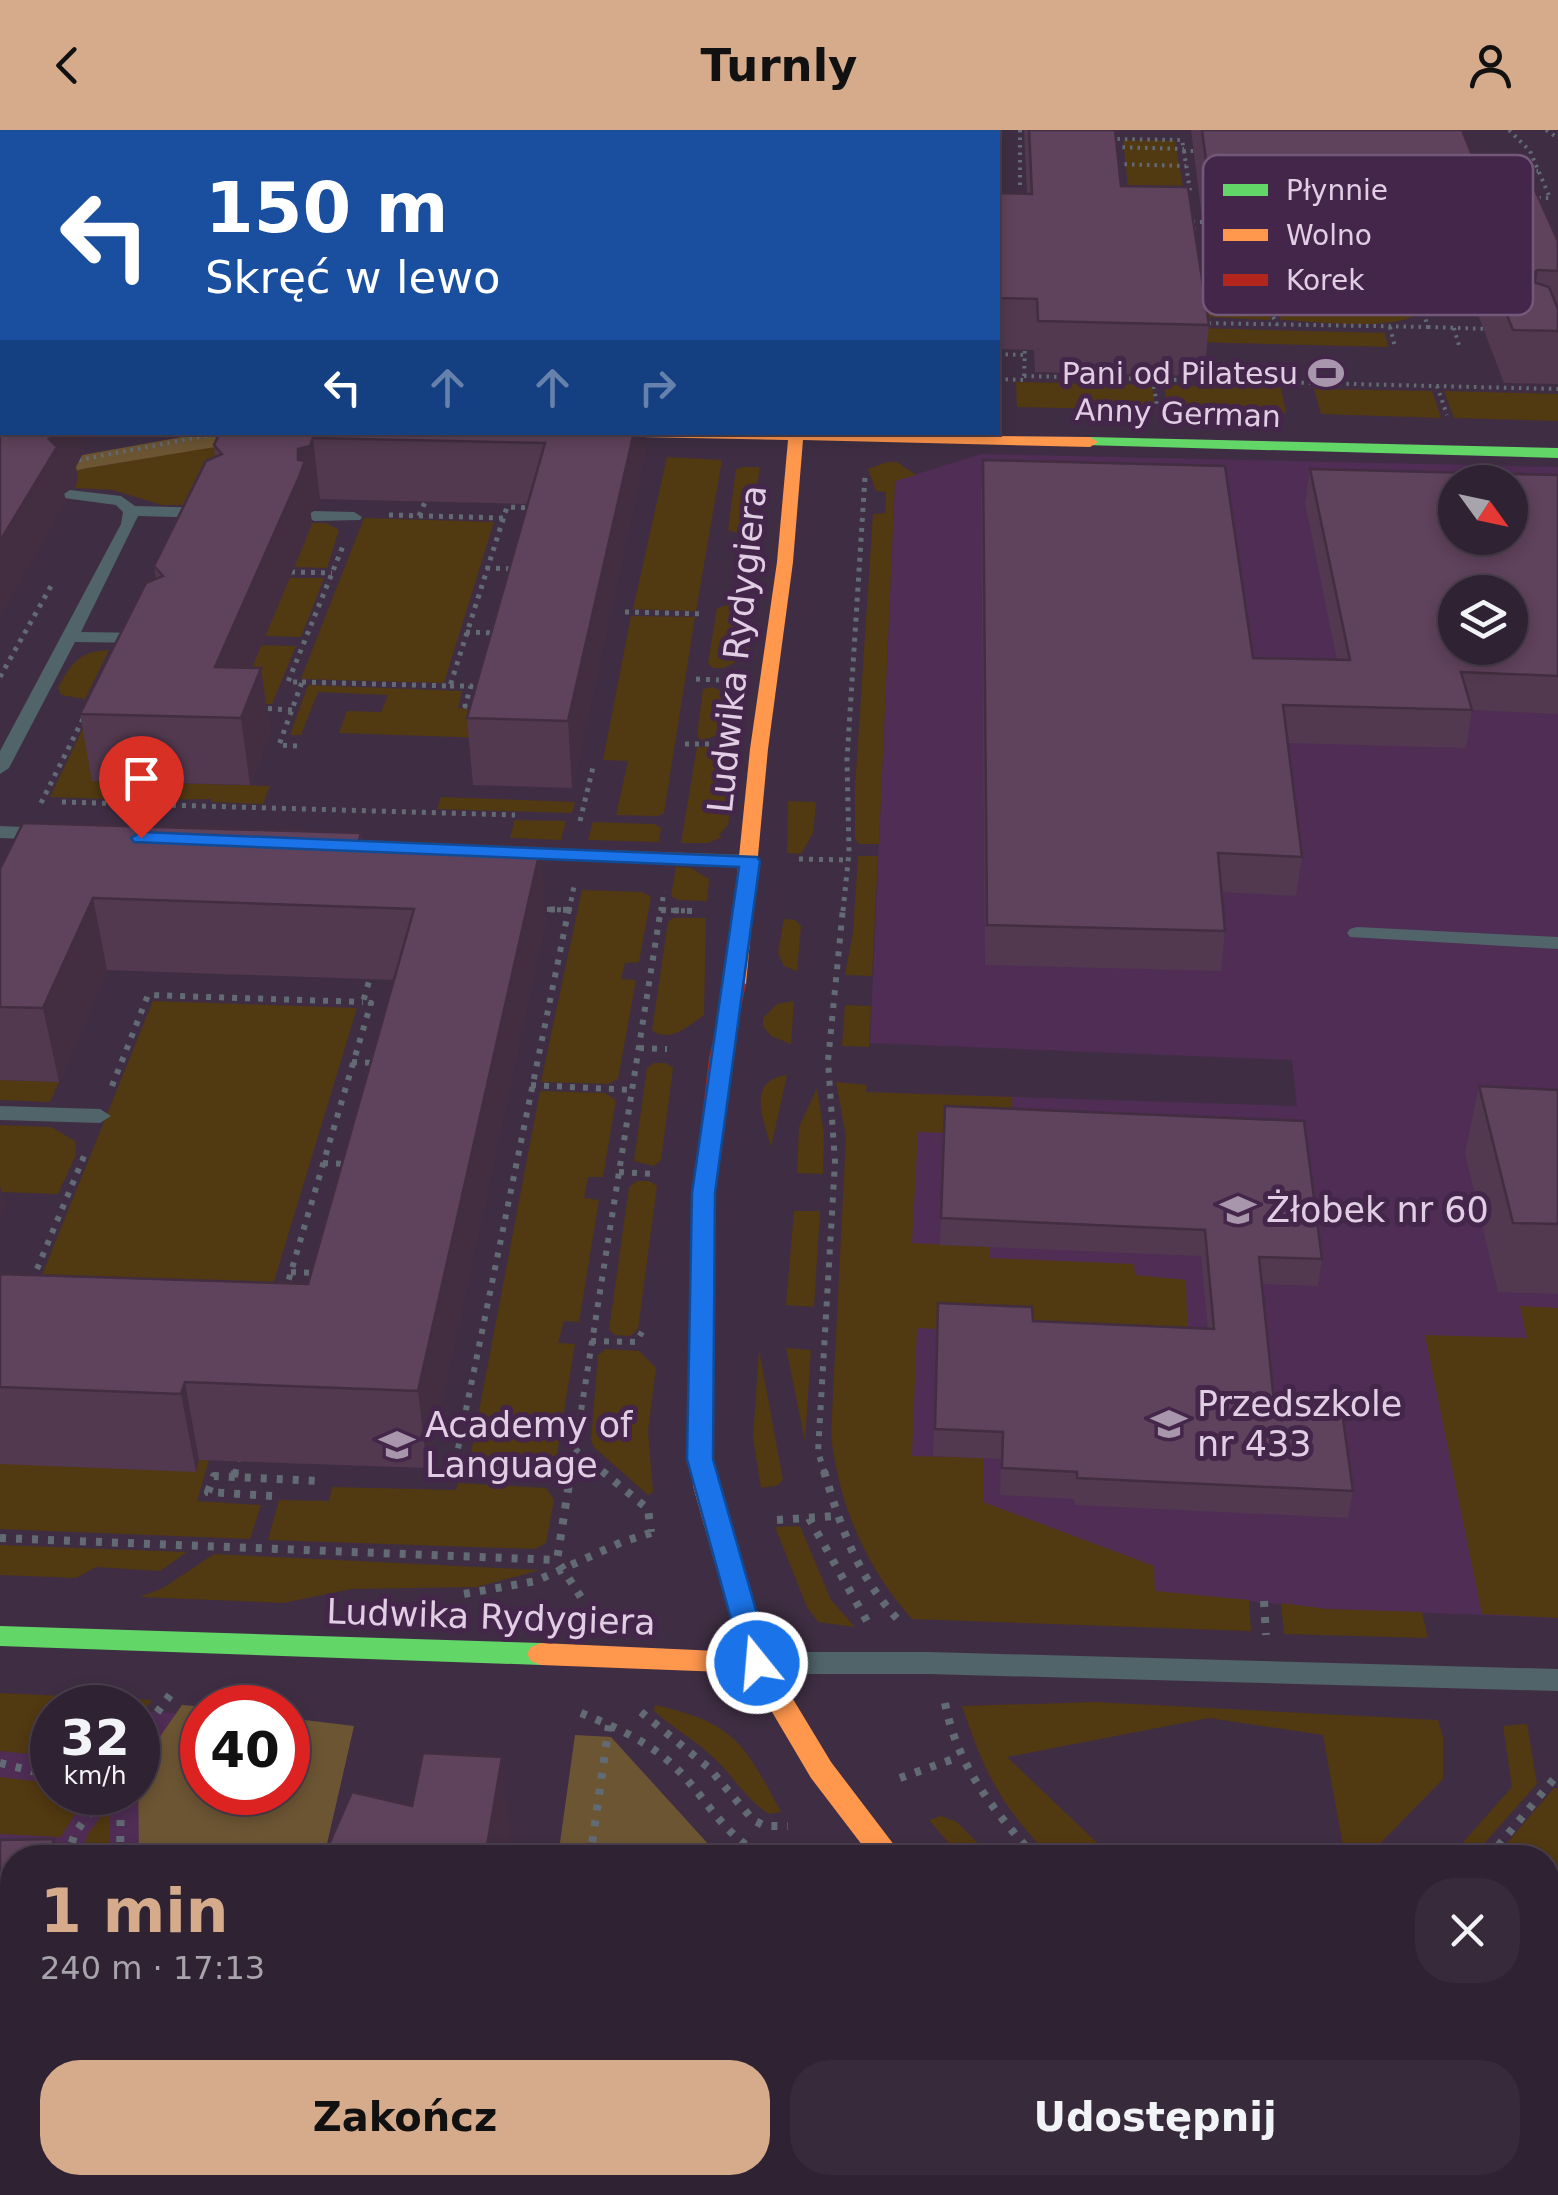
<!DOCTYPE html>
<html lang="pl">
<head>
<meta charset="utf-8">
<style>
	:root { --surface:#2f2232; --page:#372a3a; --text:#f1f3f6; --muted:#a7a4ac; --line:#4a3f4d; --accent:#d6ab8b }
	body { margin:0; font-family:"DejaVu Sans",sans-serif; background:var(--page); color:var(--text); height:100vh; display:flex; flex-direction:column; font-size:38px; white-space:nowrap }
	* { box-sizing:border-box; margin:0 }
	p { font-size:32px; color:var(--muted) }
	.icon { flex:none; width:55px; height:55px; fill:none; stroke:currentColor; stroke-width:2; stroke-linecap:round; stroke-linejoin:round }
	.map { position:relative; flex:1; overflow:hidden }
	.drawer { position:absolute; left:0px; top:1715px; width:1560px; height:350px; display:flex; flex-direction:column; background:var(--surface); border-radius:40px 40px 0 0; box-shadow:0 5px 15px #0003,0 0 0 2px var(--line) }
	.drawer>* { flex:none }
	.top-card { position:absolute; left:0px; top:0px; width:1000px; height:305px; box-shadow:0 5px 15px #0003,0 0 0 2px var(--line); background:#1a4fa0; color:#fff; overflow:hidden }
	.needle { width:65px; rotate:123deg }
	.tools { position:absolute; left:1438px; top:335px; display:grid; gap:20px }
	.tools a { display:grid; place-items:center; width:90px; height:90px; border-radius:50%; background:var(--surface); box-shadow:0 5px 15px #0003,0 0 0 2px var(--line); font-size:50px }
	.speed { position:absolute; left:30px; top:1555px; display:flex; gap:20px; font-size:50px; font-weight:700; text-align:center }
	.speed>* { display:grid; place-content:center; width:130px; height:130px; border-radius:50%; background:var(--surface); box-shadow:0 5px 15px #0003,0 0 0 2px var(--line); line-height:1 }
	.speed small { font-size:25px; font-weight:400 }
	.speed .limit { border:15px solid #d22; background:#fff; color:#111 }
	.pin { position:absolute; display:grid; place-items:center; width:85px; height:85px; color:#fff; margin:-102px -42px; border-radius:50% 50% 50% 0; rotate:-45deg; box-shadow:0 0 10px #0007 }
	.pin .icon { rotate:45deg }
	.me { position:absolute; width:110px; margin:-55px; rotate:343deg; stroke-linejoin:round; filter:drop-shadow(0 0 8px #0008) }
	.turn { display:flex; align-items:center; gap:35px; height:210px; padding:0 40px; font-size:45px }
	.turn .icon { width:130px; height:130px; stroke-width:2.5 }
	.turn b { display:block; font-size:70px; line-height:85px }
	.lanes { display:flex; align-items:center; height:95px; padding:0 40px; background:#0003; justify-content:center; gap:50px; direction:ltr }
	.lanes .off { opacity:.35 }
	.round { display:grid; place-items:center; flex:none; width:105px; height:105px; border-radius:40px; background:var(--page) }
	.overview { display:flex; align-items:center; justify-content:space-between; height:170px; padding:0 40px }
	h1 { font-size:60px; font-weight:600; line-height:75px; color:var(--accent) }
	.primary-button { display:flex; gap:20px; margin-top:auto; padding:20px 40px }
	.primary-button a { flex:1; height:115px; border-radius:40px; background:var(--accent); color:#111; font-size:40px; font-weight:600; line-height:115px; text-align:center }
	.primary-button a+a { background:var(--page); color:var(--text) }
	header { display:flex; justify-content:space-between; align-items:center; height:130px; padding:0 40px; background:var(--accent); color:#111; font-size:45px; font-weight:600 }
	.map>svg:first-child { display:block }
</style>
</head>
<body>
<header><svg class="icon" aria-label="back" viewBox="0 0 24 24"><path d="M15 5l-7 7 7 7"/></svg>Turnly<svg class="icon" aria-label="person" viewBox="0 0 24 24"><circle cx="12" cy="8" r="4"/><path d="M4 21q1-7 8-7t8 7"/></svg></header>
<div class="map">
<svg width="1558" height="2065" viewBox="0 0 1558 2065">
	<rect width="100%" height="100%" fill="#3f2e43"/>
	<!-- built -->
	<path fill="#4f2d55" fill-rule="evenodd" d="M981 324 1558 337V1488L1327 1479 1014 1447 898 1392 865 962 1297 976 1292 930 870 913 895 351ZM1455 352H1510V408H1455ZM1455 462H1510V518H1455Z
		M144 1581 202 1585V1662H288V1591L354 1596 324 1727 12 1728V2052L213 2053 209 2065H0V1621L52 1626V1662H138V1590Z"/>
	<!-- green -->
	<path fill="#513911" d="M1123 10 1175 11 1183 57 1128 56Z
		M1404 139 1418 183C1396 202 1310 191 1281 190L1278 184H1339L1372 166 1272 173 1262 155Z
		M1032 156 1219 160 1254 156 1271 190 1207 187Z
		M1191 198 1385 203 1388 217 1193 212Z
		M1016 252 1152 255 1155 280 1017 277Z
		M1164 255 1281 258 1286 283 1168 280Z
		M1314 259 1432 261 1441 288 1321 284Z
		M1444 261 1558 264V291L1454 288Z
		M301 302 223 375H162L113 360 75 358 77 351 0 358 88 338Z
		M667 327 722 330 696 481 633 479Z
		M887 332H897L916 345 895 351 879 714H859L855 709V658L873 384 885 383 886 362 876 361 868 339Z
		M744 337H760L749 407 728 400 736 339Z
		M364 388 494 392 444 553 301 549Z
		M312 393H326L339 400 327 438 294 437Z
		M289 448H324L301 507 265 506Z
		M740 472 750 525 724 538H713L708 534 717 478Z
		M631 486 695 487 664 683 657 686 616 685 628 631 603 630Z
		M261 515 296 516 272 574H237Z
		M109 520 85 569 61 565 58 558C71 533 80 521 109 520Z
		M308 555 462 561 458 578 493 580 486 608 339 603 347 581 381 582 388 565 318 562 301 605H290Z
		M713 557 725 563 719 605 702 610 697 606 703 559Z
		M87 590 93 651 270 656 263 674 211 672 212 669 138 670 139 665 108 664 106 669 50 667Z
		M697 617H719L737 628 728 695 719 705 722 707 708 713H681Z
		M441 667 575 672 572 683 437 679Z
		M788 671 815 672 816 675 813 703 801 724 787 723Z
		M515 690 566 691 561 710 510 708Z
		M593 692 654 694 661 698 659 712 588 710Z
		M858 726H878L872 846 845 845 853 802Z
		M676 737 691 738 709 749 707 771 678 770 671 766Z
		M582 760 642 762 651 767 639 832 625 833 621 849 636 850 618 949 608 954 541 952Z
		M673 788H706L704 885C688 896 670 914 652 900L668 792Z
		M784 789 795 790 801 796 797 841 784 836 778 823Z
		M153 871 357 878 262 1191 27 1182Z
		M794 871 791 914 771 906 763 896V888L777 874Z
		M845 875 871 876 869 917 842 916Z
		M654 933H666L673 938 661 1030 654 1036 634 1031 647 938Z
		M787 945 771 1017C764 989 745 951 787 945Z
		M0 950 59 952 50 972 0 970Z
		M836 952 867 955 866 962 1012 967 1013 1005 918 1002 912 1113 990 1117 989 1128 1134 1134 1135 1145 1186 1150 1188 1225 1030 1204 917 1198 912 1326 983 1328V1372L1154 1436 1155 1461 1249 1470 1251 1501 912 1489C866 1438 838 1373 831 1304L846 1007Z
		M817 958 824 1004 823 1044 797 1043 799 997Z
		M540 961 605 963 616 970 603 1047H588L584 1068 599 1070 579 1192 564 1191 558 1213 575 1214 557 1324 550 1329 470 1328Z
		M0 995 51 997 75 1011 76 1025 58 1064 0 1062Z
		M637 1051H649L657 1056 638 1199 630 1206 615 1205 609 1200 629 1057Z
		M794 1081H820L814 1177 786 1175Z
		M1520 1176 1558 1178V1488L1482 1484 1425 1205 1527 1208Z
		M786 1218 811 1220 805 1311Z
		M606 1219 639 1221 656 1238 648 1301 653 1362 648 1365 595 1318 591 1311 598 1225Z
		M759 1220 783 1350 776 1356 761 1358 753 1308Z
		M209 1330 197 1371 261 1375 250 1409 0 1399V1334Z
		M458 1353 546 1358 554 1370 546 1413 535 1419 268 1410 279 1370 329 1371 332 1357 456 1360Z
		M800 1396 831 1470 855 1497 818 1492 807 1477 775 1397Z
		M0 1415 187 1422 160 1441 96 1437 76 1448 0 1445Z
		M214 1424 540 1440 477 1457 351 1459 283 1473 140 1467 163 1458Z
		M1281 1473 1327 1479 1422 1482 1428 1508 1284 1504Z
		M0 1563 152 1570 138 1590V1578H52V1626L0 1621Z
		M1096 1572 1438 1590 1443 1607V1649L1367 1727H1345L1323 1605 1209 1588 1007 1627 1112 1727H1051C1001 1676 985 1644 962 1576Z
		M655 1575C735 1593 744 1613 781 1682L769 1684C748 1671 735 1649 718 1632 699 1612 674 1599 654 1581Z
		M1527 1594 1537 1654 1472 1727H1450L1512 1657 1503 1596Z
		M0 1647 52 1653V1662L88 1663 61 1707 0 1704Z
		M1554 1658H1558V2065H1386L1373 2053 1548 2052V1728L1495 1727Z
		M110 1674 109 1727H81L88 1704Z
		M941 1686 957 1692 991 1727H961L929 1690Z"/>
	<!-- forest -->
	<path fill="#6c5533" d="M204 303H300L88 338 0 358V340Z
		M182 1575 205 1577 202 1662H288V1588L354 1596 324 1727H139L138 1638Z
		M575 1605 611 1607 720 1727H558Z
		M213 2052H1112L1124 2065H209Z"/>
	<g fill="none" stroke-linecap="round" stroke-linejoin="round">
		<!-- path-far3 -->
		<path stroke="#626b73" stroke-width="4" stroke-dasharray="2.5 5" stroke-linecap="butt" d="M81 0 91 2
			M1020 0V58
			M1509 0 1530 21 1550 68H1534
			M1546 0 1558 8
			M100 2 106 0
			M1114 12 1113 9 1182 10 1184 21H1198
			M1115 17 1184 19
			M1184 21 1190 61
			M1117 34 1186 36
			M1469 39 1538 41
			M1208 92 1255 93
			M1194 100 1193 92H1208
			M1333 122 1337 144
			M1249 131 1292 132 1298 148
			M1411 139 1469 141
			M1257 153 1277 195
			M1197 157 1410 136
			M1421 175 1480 176
			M1201 193 1428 197 1404 119
			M1390 197 1395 217
			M1428 197 1492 199
			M1454 198 1460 219
			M998 224 1024 225
			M1024 246 1558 259
			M998 249 1024 250 1025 213
			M1153 249 1157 277
			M1437 256 1447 285
			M79 330 226 302"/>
		<!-- path-far2 -->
		<path stroke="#626b73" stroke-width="5" stroke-dasharray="4 6" stroke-linecap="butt" d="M389 385 503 388
			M419 386 425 372
			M486 438 515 439
			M291 442 332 443
			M625 482 705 484
			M466 502 497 503
			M0 547 51 456
			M696 549 719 550
			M302 552 450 556 507 377 535 378
			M450 556H471L465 576H478
			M258 578 292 580
			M685 614H714
			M297 616 279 615 302 552H288L343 416
			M62 672 515 685
			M41 673 85 585
			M580 691 594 633
			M799 729 848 730
			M537 779 568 780
			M661 780 691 781
			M569 781 574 756
			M661 781 664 761
			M843 781 849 722 847 630 865 347"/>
		<!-- path-far1 -->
		<path stroke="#626b73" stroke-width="6" stroke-dasharray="5 8" stroke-linecap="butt" d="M537 779 568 780
			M661 780 695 781
			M639 918 667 919
			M352 932 378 933
			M531 955 632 960
			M112 956 148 865 363 872
			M323 1033 350 1034
			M619 1042 654 1044
			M291 1142 316 1143
			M32 1151 87 1019
			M285 1162 371 873 363 872 370 848
			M591 1211 636 1212 642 1202
			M575 1319 605 1344
			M512 1340 454 1338 569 778
			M235 1344 238 1330
			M571 1344 661 778
			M825 1344 818 1322 835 1032 828 931 843 778"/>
		<!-- path -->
		<path stroke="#626b73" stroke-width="8" stroke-dasharray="6 10" stroke-linecap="butt" d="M571 1341 557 1430 584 1472
			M602 1341 648 1379 651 1402
			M824 1341C842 1401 857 1446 901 1493
			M234 1347 235 1341
			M272 1366 208 1362 214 1346 322 1351
			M809 1388 868 1493
			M777 1390 834 1386
			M0 1408 557 1430
			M464 1464 536 1451 622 1412 660 1400
			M1264 1471 1266 1505
			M945 1573C957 1636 994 1681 1036 1728
			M641 1582 709 1638 753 1690 765 1696H788
			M581 1583C615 1597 650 1612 676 1638 708 1669 728 1715 773 1728
			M138 1608 170 1565
			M0 1633 32 1641H52
			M900 1648 959 1627
			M67 1728 75 1703 105 1662
			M120 1728 121 1662
			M590 1728 609 1595
			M787 1728 810 1723
			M1488 1728 1558 1644
			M0 1998 12 2007
			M76 2052 93 2065
			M551 2052 552 2065
			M1359 2052 1371 2065
			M0 2063 9 2065
			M115 2065 132 2052"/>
		<!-- lane -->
		<path fill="#506469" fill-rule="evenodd" d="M70 360 121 366 135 376 211 378 219 383 211 388 138 386 81 502 147 503 156 508 147 513 75 512 9 638 0 644V621L121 394 123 382 116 375 64 368 62 365Z
			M354 382 362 387 360 390 314 391 306 386 314 381Z
			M0 696 47 698 57 704 47 710 0 708Z
			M514 717 750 725 760 731 750 737 507 727 504 723Z
			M1357 797 1558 807V819L1350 807 1347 803 1350 799Z
			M0 976 100 979 111 986 100 993 0 990Z
			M765 1522H929L1558 1539V1561L929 1544H765L755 1541 751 1533 755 1525Z"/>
		<!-- fast -->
		<path fill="#63d668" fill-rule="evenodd" d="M1090 307 1558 318V328L1085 315V309Z
			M0 1496 541 1513 551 1517 555 1524 551 1531 541 1535 0 1516Z"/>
		<!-- slow -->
		<path fill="#ff974d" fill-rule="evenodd" d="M829 0H841V2H829Z
			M633 302 1090 307 1098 312 1090 317 803 310 793 432 768 619 746 854 736 860 726 854 750 619 777 432 788 310 640 307Z
			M706 1347 715 1349 719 1356 770 1531 831 1632 904 1728H872L811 1648 749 1543 541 1535 531 1531 527 1524 531 1517 541 1513 740 1522 693 1356 697 1349Z"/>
		<!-- jam -->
		<path fill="#b3261e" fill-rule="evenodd" d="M736 848 746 854 731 928 715 1063 713 1329 719 1356 715 1363H697L687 1329 693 1063 709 928 726 854Z
			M1179 2052H1217L1223 2065H1186Z"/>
	</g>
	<!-- wall -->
	<path fill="#52394f" d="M177 0H736L735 2H178Z
		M1024 0H1115L1121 56 1209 195 1204 246 1035 242 1034 220 998 219V63H1027Z
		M1191 0H1462L1478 40 1558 111V254L1504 253 1455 124 1301 121 1300 131 1255 130 1245 79 1202 87Z
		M0 15 2 16V108L0 107Z
		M220 302H646V317L572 658 473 655 467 588 528 374 320 369 317 377 310 379 312 393 306 409 252 538H261L270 604 250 655 92 651 80 584 156 449 154 436 215 327 214 315Z
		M983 330 1253 528 1337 530 1305 373 1310 339 1558 345V584L1472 580 1466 618 1288 613 1302 727 1296 766 1222 762 1225 801 1221 841 985 835 981 364Z
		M361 703 362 710 546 787 427 1338 199 1330 196 1342 0 1334V1144L308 1154 394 850 107 840 59 952 0 950V739Z
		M1479 956 1558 960V1164L1498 1162 1465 1023Z
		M945 976 1322 1129 1318 1156 1262 1154 1274 1271 1353 1361 1348 1388 1075 1375 1074 1369 1000 1365 1001 1329 933 1326 938 1173 1033 1191 1208 1199 1201 1126 940 1115Z
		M0 1710 58 1723 57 1728H12V1861L11 1865 12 1866V1987L0 1979Z"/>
	<!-- shaded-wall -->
	<path fill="#422e40" d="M1250 31 1245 79 1202 87 1207 38Z
		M1538 140 1529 191 1519 196 1528 145Z
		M59 302H94L76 337 78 350 75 357 64 362 66 372 0 487V411L49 309Z
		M634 302H646V317L572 658 568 591Z
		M313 308 320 369 317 377 310 379 312 393 306 409 231 588 215 537 298 319Z
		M261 538 270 604 250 655 241 588Z
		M541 716 546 787 427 1338 418 1261Z
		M93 768 107 840 59 952 43 878Z
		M0 1055 5 1078 0 1090Z
		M185 1252 199 1330 196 1342 181 1264Z
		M502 1627 510 1705 506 1728H485Z
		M54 1709 58 1723 57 1728H48Z
		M12 1835V1861L8 1875 4 1861Z"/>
	<!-- building -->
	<path fill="#5f425c" stroke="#422e40" stroke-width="2.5" fill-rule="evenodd" d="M491 0H723V2H489Z
		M1029 0H1115L1121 56 1188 57 1209 195 1038 191 1037 169 998 168V63L1032 64Z
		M1202 0H1462L1478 40H1526L1558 111V141L1538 140 1528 145 1527 150 1549 157 1558 179V201L1513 200 1462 74 1304 72 1306 81 1260 80 1250 31 1207 38Z
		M0 15 2 16V61H0Z
		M0 151H2V302H64L49 309 57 317 0 411Z
		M220 302H634L568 591 467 588 545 313 313 308 310 316 298 319V330L305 331 299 347 215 537 261 538 241 588 80 584 146 453 163 446 154 436 206 331 222 324 214 315Z
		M983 330 1225 336 1253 528 1350 530 1310 339 1558 345V546L1461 542 1472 580 1283 575 1302 727 1218 723 1225 801 987 795ZM1455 352H1510V408H1455ZM1455 462H1510V518H1455Z
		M23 693 361 703 359 710 541 716 418 1261 185 1252 181 1264 0 1257V1144L308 1154 414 779 93 768 43 878 0 877V739Z
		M1479 956 1558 960V1094L1513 1093Z
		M945 976 1304 991 1322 1129 1259 1127 1274 1271 1341 1274 1353 1361 1077 1348V1342L1002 1338 1003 1302 935 1299 938 1173 1032 1177 1033 1191 1214 1199 1205 1100 941 1088Z
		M423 1623 502 1627 485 1728H323L352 1662 412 1676Z
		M54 1709 48 1728H12V1835L4 1861 12 1866V1976L0 1968V1710Z"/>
	<!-- route -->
	<path fill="#1a73e8" stroke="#114b97" stroke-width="2.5" d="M141 702 757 727 760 731 715 1063 713 1329 771 1533 767 1541 757 1544 747 1541 743 1533 687 1329 692 1063 739 737 134 712 131 708Z"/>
	<!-- icons -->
	<defs>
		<symbol id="stadium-bare" viewBox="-9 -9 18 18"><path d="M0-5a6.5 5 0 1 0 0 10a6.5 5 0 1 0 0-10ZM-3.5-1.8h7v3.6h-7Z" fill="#a896ac" stroke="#45264b" stroke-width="2.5" paint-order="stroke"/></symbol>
		<symbol id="school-bare" viewBox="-9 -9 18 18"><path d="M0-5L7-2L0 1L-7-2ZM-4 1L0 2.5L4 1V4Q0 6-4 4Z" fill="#a896ac" stroke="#45264b" stroke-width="2.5" paint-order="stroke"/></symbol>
	</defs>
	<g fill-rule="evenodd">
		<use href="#stadium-bare" x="1301" y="218" width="50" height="50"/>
		<use href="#school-bare" x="1213" y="1055" width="50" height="50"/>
		<use href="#school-bare" x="1144" y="1269" width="50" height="50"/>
		<use href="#school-bare" x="372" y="1290" width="50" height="50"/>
	</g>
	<g text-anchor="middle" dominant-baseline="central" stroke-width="10" stroke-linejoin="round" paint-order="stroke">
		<!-- far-poi labels -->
		<g font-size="30" fill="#e1cee5" stroke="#45264b" text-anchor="end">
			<text x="1298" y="243">Pani od Pilatesu</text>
		</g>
		<!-- far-street labels -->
		<g font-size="30" fill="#e1cee5" stroke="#45264b">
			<text transform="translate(1178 283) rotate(2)">Anny German</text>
		</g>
		<!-- street labels -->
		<g font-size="35" fill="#e1cee5" stroke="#45264b">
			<text transform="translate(737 519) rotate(-84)">Ludwika Rydygiera</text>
			<text transform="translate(491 1487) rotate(2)">Ludwika Rydygiera</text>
		</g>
		<!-- poi labels -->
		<g font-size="35" fill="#e1cee5" stroke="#45264b" text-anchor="start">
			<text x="1266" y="1080">Żłobek nr 60</text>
			<text x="1197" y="1274">Przedszkole<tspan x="1197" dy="40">nr 433</tspan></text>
			<text x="425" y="1295">Academy of<tspan x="425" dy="40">Language</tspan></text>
		</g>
	</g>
	<!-- legend -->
	<rect x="1203" y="25" width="330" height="160" rx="15" fill="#45264b" stroke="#745879" stroke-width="2.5"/>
	<rect x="1223" y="54" width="45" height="12" fill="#63d668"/>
	<rect x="1223" y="99" width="45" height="12" fill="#ff974d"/>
	<rect x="1223" y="144" width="45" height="12" fill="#b3261e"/>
	<g font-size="28" fill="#e1cee5">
		<text x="1286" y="70">Płynnie</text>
		<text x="1286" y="115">Wolno</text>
		<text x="1286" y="160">Korek</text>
	</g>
</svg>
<div class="tools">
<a><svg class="needle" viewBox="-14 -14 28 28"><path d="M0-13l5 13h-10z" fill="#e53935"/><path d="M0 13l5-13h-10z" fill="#a7a4ac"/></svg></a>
<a><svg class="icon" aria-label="layers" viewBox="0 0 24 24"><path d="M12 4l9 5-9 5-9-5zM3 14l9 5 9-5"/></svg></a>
</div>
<div class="speed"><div>32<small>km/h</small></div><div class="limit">40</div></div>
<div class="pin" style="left:141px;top:708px;background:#d93025"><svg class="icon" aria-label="arrive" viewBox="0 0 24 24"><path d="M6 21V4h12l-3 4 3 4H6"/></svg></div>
<svg class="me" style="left:757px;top:1533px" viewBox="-20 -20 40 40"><circle r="17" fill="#1a73e8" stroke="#fff" stroke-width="3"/><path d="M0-11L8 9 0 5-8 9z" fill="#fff"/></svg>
<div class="top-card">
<div class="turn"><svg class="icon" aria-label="left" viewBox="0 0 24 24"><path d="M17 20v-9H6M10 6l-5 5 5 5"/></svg><div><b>150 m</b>Skręć w lewo</div></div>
<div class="lanes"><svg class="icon" aria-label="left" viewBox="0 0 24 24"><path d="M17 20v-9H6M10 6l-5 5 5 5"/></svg><svg class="icon off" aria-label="ahead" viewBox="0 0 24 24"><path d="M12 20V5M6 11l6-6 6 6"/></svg><svg class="icon off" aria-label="ahead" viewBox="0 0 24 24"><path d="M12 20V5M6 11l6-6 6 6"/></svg><svg class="icon off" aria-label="right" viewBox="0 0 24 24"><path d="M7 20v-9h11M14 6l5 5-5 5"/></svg></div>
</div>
<section class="drawer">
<div class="overview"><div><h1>1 min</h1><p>240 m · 17:13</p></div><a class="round"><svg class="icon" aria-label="close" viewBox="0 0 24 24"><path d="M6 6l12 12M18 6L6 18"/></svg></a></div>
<div class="primary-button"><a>Zakończ</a><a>Udostępnij</a></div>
</section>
</div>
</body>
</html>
